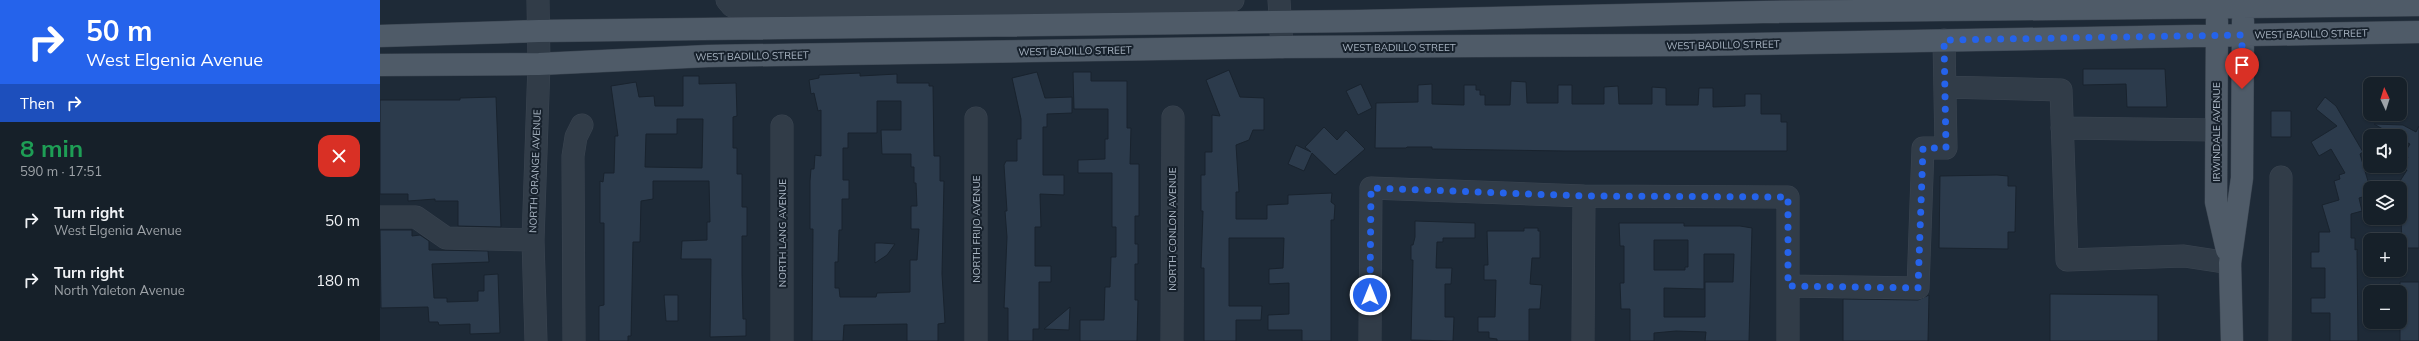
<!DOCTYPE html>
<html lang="en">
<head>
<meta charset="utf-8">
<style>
	:root { --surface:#162029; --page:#1f2831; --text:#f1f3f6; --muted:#9ea3a8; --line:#353e46 }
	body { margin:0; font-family:Mulish,sans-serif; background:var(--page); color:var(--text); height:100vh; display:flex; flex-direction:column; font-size:15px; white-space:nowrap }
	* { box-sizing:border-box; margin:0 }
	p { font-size:13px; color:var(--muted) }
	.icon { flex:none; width:22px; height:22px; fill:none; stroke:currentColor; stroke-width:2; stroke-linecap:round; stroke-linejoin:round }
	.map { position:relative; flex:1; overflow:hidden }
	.side { display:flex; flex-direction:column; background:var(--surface); width:380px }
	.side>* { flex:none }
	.hud { background:#2563eb; color:#fff; overflow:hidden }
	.needle { width:26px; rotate:356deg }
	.controls { position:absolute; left:1983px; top:77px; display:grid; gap:8px }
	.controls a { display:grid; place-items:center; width:44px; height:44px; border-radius:8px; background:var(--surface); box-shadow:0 1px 3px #0004,0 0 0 1px var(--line); font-size:20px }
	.pin { position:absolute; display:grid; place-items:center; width:34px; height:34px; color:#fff; margin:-41px -17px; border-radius:50% 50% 50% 0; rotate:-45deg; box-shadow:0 0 4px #0007 }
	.pin .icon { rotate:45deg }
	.me { position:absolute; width:44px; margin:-22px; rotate:0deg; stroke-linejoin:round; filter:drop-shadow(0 0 3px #0008) }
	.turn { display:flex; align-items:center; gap:14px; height:84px; padding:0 20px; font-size:18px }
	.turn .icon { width:52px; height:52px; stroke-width:2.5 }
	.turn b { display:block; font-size:28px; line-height:34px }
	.then { display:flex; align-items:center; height:38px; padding:0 20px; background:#0003; gap:8px; font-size:15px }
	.round { display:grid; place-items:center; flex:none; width:42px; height:42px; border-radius:12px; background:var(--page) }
	.headline { display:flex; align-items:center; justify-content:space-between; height:68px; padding:0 20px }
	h1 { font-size:24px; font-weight:700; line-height:30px; color:#1e9e55 }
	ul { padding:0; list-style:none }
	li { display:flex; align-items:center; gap:12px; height:60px; padding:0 20px }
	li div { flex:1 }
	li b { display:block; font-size:15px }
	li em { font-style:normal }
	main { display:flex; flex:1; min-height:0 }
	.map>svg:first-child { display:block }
</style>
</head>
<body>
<main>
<section class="side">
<div class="hud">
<div class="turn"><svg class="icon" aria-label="right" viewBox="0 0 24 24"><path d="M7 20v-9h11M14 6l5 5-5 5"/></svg><div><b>50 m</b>West Elgenia Avenue</div></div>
<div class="then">Then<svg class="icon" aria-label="right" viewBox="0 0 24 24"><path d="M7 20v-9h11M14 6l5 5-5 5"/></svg></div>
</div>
<div class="headline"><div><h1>8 min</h1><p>590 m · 17:51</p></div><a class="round" style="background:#d93025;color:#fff"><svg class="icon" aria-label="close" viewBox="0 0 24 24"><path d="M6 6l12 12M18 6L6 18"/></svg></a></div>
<ul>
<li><svg class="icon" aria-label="right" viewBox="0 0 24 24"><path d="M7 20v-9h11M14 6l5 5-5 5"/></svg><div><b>Turn right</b><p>West Elgenia Avenue</p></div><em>50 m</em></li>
<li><svg class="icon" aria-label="right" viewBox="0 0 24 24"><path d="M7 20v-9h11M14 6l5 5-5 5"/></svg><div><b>Turn right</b><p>North Yaleton Avenue</p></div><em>180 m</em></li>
</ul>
</section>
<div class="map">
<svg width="2039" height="341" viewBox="0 0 2039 341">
	<rect width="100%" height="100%" fill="#1e2a37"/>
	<!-- building -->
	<path fill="#2c3b4c" stroke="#19232e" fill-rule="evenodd" d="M1703 69H1785L1787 107H1747L1746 84 1703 85Z
		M849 70 860 97 884 98V130H873L869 140 856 145 859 192H856V219H887V205L908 204V195L952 193 951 202 955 205 954 220H951V341H922V330H888V315L909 314V283L889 284V269L903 268 904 238H849V306H882L881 320H856V341H824V268H821L823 211H821V175H825V152H832V115L840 116 826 80Z
		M657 72 665 98 692 97V113L667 114V127H663V175H684V195L660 194 661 227H655V266H671V282H659V329H653V341H628V308H624L627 237 625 211H627L624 165 626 161H637V139H641V119L632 78Z
		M693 72H711V81H747V128H751L750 164H759V216H755V244H758V264H755V300H758L757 341H700V320H724L725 287H730L731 257H736V227H732V173H698V160L725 159V139H728V109H694Z
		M480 73V76L517 74V83H549V86H553L554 156H560V181H564L562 274 565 323 558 324V341H527V324L464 325 463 341H432L433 229H430V181L431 169H434L435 155 441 156V110L438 111 434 93 431 94 429 80 439 78V75ZM497 101H521V130H501L502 154H531V167H534V183H536L537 206H531V229H539L537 260H530V292L497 293 496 297H460L459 288H455V262H458L459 230H462V199H469V180H463V148H468V133H497Z
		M303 76H319V84L356 83 357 116 353 117V148H357V174H362V207H367V236H362V275L363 319H366V336L330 337 331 259H301L302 241 327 240V222H330L329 181H273V199L261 201 260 242H253L251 336H248V341H219V306L224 305V223H220V181L223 182 224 173H234L235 136H238L231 86 256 82 259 97 274 96 275 106H303ZM297 119H323L322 168 265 167 266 134H297Z
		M1131 81 1146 82 1147 103H1178V85H1192V104H1224V87L1238 86 1239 104H1272V87L1286 88V105H1318L1319 88H1333V107L1365 106V94H1381V114H1401V122H1407V151H1185L1052 149V147H1027L1026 148H995L996 103 1038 102V85L1052 84V104L1084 105V85H1096V90H1100V95H1105V105H1130Z
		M981 84 992 108 978 115 966 91Z
		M116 97 121 227 78 226V201H55V199L28 201V194H0V100H80V98Z
		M1945 97 1956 106 1983 152 1980 154 1990 188H1987L1989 195 1979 198 1982 211 1971 214V238H1975V250L1977 249 1978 341H1950V313H1931V298H1945V268H1931V252H1939V232H1950L1942 205 1959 200 1954 181 1960 179 1959 175 1965 173 1951 149 1939 156 1931 142 1957 126 1936 109Z
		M1891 111H1911V137H1891Z
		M1994 124 2023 125 2036 132 2039 126V248H2022L2020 181 2027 170 2022 167 2028 157 2023 155 2030 144 2020 139V136H2015Z
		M944 127 957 140 966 130 985 149 955 175 932 153 924 171 908 164 916 145 931 152 925 147Z
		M1617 175 1628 176V186H1636L1635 232H1628V249L1559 248 1560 176Z
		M1035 221 1095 223V238H1063V242H1057L1056 268H1072L1071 284H1065V317H1074L1073 341 1031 340 1033 260H1031V245H1033L1035 237Z
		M1239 223H1304V226H1360L1372 228 1369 341H1325L1326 332 1296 331 1274 333V341H1250V309H1241L1240 283H1244V246H1240ZM1274 240H1308V267H1305V270H1274ZM1324 254H1354L1353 282H1325V317H1284V288L1324 289Z
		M1144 228H1158V231H1160V258H1152L1150 284 1162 285 1160 309H1149V341H1117V339L1109 338V332H1098V317H1115L1116 280H1104V265H1108L1107 231H1144Z
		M0 230H32V236L40 235 49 241V250L108 251 109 262 52 264 54 298H67V302L98 301V291H104V275L118 274 120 333 90 334V324L59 325 58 322H49L48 307 1 308Z
		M495 243H502L515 244 507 255 495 263Z
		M2020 282H2039V341H2020Z
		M1670 294 1778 295V341H1670Z
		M284 295H298V321H286Z
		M1549 295 1548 341H1463V299L1538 300Z
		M690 307 689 330 664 329Z"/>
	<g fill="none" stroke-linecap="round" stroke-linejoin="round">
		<defs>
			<path id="minor" d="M347 0 352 6H526L853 0
				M899 0 902 47
				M1565 87 1681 90 1687 260 1804 256 1850 263
				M1682 128 1836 130
				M0 217H36L66 238 153 240
				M1408 286 1538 288 1543 148H1566L1564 40
				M156 341 153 240 159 64 158 0
				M194 341 193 156 196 137 202 125
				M402 341V126
				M596 341V118
				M792 341 793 117
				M990 341 991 188 1204 196 1408 197V341
				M1203 341 1204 196
				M1900 341 1901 177"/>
			<path id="major" d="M1837 21 1836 202 1847 250
				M0 36 159 31 979 21 1383 12 2039 5
				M0 65 159 64 328 56 902 47 1311 45 2039 32
				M1852 341 1850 263 1862 178 1863 21"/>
		</defs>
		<!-- minor casing -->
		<use href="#minor" stroke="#3b4551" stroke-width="23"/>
		<!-- major casing -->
		<use href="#major" stroke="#3b4551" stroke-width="23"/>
		<!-- minor -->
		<use href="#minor" stroke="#313c48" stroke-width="22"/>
		<!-- major -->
		<use href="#major" stroke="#4f5b68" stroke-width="22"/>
	</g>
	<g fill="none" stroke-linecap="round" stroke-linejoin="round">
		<!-- route -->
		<path stroke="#2563eb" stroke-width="7" stroke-dasharray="0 12.6" d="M990 295 991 188 1204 196 1408 197V286L1538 288 1543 148H1566L1564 40 1862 35V89"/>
	</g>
	<g text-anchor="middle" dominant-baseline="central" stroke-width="4" stroke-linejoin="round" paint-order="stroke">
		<!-- street labels -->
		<g font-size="10" fill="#abb7c5" stroke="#17212c">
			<text transform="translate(1931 34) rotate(-1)">WEST BADILLO STREET</text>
			<text transform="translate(1343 45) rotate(-1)">WEST BADILLO STREET</text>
			<text x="1019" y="47">WEST BADILLO STREET</text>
			<text transform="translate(695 51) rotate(-1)">WEST BADILLO STREET</text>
			<text transform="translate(372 56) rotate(-1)">WEST BADILLO STREET</text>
			<text transform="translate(1836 132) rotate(-90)">IRWINDALE AVENUE</text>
			<text transform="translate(155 171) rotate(-88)">NORTH ORANGE AVENUE</text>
			<text transform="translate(596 229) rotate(-90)">NORTH FRIJO AVENUE</text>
			<text transform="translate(792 229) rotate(-90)">NORTH CONLON AVENUE</text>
			<text transform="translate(402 233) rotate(-90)">NORTH LANG AVENUE</text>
		</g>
	</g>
</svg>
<div class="controls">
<a><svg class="needle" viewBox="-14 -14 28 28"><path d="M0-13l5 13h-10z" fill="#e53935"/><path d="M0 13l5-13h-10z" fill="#9ea3a8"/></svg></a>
<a><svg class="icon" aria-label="sound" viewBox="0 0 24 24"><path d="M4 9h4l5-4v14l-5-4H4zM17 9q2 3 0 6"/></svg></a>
<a><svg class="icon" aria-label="layers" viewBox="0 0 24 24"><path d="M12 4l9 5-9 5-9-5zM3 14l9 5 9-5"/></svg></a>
<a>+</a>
<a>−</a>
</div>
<div class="pin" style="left:1862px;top:89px;background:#d93025"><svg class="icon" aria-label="arrive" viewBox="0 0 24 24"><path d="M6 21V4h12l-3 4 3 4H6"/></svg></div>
<svg class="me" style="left:990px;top:295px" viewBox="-20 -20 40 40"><circle r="17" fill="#2563eb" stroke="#fff" stroke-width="3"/><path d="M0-11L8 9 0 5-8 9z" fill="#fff"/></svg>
</div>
</main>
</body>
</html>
